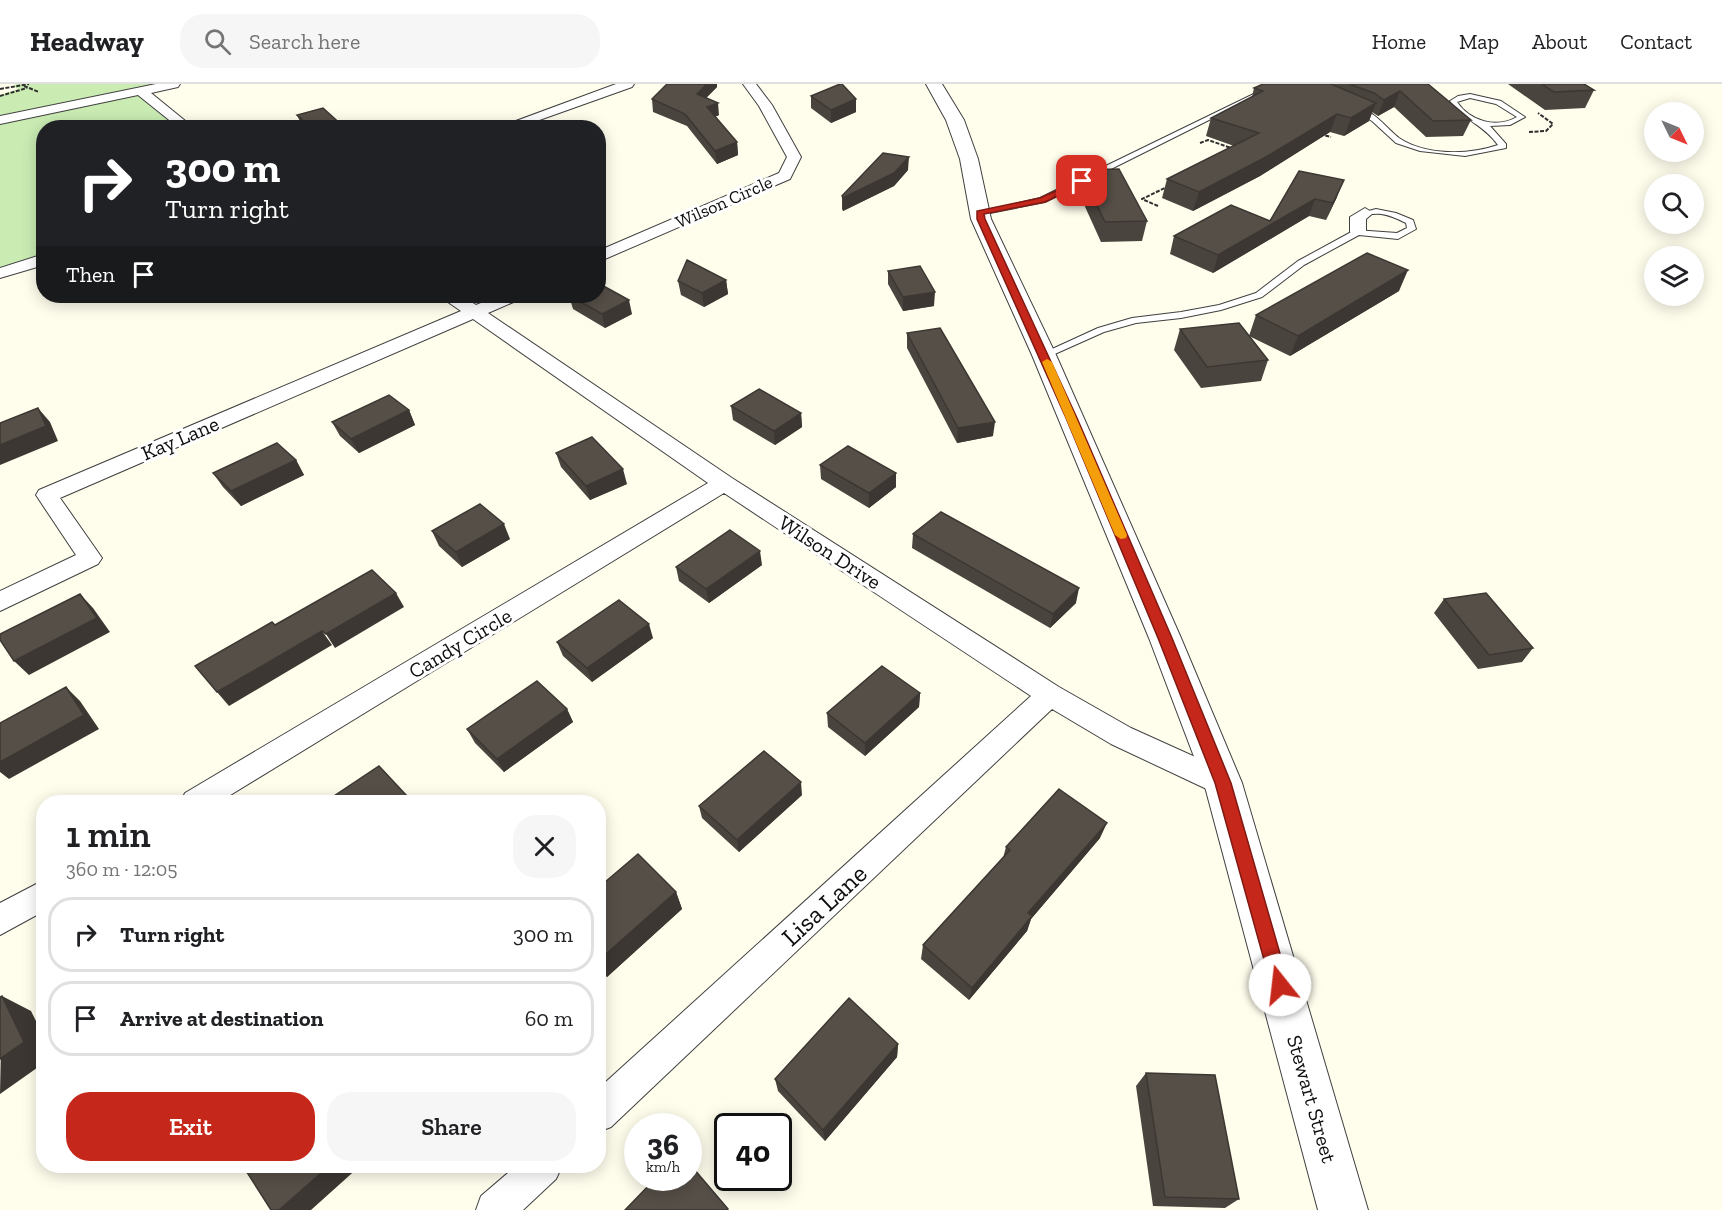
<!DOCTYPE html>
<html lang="en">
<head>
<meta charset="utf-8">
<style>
	:root { --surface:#fff; --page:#f6f6f6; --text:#202124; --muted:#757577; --line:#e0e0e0; --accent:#c6271b }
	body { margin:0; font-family:"Zilla Slab",serif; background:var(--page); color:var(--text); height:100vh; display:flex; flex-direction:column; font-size:22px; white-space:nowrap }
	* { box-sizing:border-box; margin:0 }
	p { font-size:20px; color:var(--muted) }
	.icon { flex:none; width:33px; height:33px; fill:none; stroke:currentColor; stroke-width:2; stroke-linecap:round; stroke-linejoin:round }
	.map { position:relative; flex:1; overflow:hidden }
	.details { position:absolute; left:36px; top:711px; width:570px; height:378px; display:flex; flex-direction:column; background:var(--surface); border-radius:24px; box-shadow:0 3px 15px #0003 }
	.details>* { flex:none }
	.banner { position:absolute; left:36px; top:36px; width:570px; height:183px; border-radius:24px; box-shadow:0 3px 15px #0003; background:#202124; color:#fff; overflow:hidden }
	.needle { width:39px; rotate:133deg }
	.controls { position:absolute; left:1644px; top:18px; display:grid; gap:12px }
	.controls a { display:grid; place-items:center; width:60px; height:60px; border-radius:50%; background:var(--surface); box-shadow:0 3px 15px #0003; font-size:30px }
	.speed { position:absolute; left:624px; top:1029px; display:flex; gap:12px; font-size:30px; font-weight:700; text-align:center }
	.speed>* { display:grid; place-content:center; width:78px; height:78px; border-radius:50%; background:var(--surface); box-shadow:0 3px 15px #0003; line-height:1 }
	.speed small { font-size:15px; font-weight:400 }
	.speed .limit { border:3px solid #111; border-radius:9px; background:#fff; color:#111 }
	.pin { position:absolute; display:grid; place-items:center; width:51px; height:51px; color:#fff; margin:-26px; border-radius:12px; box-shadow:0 3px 9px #0006 }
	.me { position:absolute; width:66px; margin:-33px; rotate:344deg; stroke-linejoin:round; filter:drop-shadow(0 0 4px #0008) }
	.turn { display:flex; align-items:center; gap:21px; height:126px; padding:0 30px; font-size:27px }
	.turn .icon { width:78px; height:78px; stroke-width:2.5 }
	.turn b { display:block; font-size:42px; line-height:51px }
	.then { display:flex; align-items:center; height:57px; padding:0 30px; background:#0003; gap:12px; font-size:22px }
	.round { display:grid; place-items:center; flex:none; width:63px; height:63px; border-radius:24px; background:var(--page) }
	.overview { display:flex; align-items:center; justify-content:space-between; height:102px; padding:0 30px }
	h1 { font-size:36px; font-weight:600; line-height:45px }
	.action { display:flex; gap:12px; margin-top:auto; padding:12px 30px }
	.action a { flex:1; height:69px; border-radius:24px; background:var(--accent); color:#fff; font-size:24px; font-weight:600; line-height:69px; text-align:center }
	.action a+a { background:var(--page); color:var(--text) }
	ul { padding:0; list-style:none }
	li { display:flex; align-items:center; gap:18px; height:75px; margin:0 12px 9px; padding:0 18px; border:3px solid var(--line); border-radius:24px }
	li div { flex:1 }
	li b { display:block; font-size:22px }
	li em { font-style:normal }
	header { display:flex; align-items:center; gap:36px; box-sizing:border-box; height:84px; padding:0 30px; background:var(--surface); border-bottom:2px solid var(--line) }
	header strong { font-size:28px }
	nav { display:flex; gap:33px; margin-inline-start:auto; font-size:21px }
	.search { width:420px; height:54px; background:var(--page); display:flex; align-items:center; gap:15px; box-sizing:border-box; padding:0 21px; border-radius:24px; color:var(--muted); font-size:22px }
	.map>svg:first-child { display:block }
</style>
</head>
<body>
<header>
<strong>Headway</strong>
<div class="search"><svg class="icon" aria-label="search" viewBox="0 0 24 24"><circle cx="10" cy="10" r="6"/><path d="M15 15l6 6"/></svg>Search here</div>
<nav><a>Home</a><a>Map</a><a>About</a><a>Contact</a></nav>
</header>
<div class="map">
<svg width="1722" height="1126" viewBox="0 0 1722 1126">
	<rect width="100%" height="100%" fill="#fffdec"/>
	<!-- green -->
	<path fill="#caecb3" d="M16 0H165L142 6 188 43 44 44 43 175 0 190V11L18 5 14 2Z"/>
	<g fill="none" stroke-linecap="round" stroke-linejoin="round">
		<defs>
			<path id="service" d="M1266 4 1271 5 1045 118 980 131 976 129 1040 114Z
				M1470 10 1501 17 1525 33 1510 41 1490 42 1506 60V64L1465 72 1420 67 1396 59 1372 37 1351 25C1366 17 1388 46 1399 54 1426 72 1469 71 1498 61 1483 40 1464 37 1450 17L1458 12ZM1470 14 1496 20 1517 33C1496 45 1470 37 1457 18Z
				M1376 125 1396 129 1413 136 1416 145 1398 155 1359 151 1304 181 1262 213 1221 226 1181 234 1136 239 1104 248 1048 273 1044 274 1039 271 1098 244 1132 234 1181 228 1219 221 1256 209 1298 177 1355 146 1397 149 1407 144 1406 139C1398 135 1390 131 1381 130 1374 129 1367 132 1361 129Z"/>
			<path id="minor" d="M156 0H180L178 3 151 9 194 44H179L138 11 0 40V32Z
				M616 0H634L632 3 517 44H497Z
				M743 0H756L772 21 801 73 790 95 598 178V167L779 89 787 73 759 22Z
				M1365 124 1373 129 1366 135V148L1364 151H1352L1350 148V133Z
				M44 170V181L0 194V184Z
				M443 212H462L476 221 498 212H520L518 216 488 229 732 394 1059 603 1131 644 1233 690 1237 699 1233 708 1223 711 1213 708 1111 660 1052 625 611 1043 598 1048V1005L1031 612 724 409 219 718H181L185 709 708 399 473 235 60 414 102 474 98 480 0 527V507L76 471 36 411 39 406 461 227 445 216Z
				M44 796V827L0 851V819Z
				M516 1082H562L556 1095 523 1126H476L481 1112Z"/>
			<path id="tertiary" d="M926 0H942L964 36 978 75 991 135 1056 271 1181 554 1242 699 1368 1126H1318L1204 699 1149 554 1032 271 971 135 960 75 946 36Z"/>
		</defs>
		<!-- service casing -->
		<use href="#service" stroke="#404040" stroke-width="2"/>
		<!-- minor casing -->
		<use href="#minor" stroke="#404040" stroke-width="2"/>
		<!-- tertiary casing -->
		<use href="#tertiary" stroke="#404040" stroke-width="2"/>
		<!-- path -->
		<path stroke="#2f2f2f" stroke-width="2" stroke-dasharray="4 1.5" stroke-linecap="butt" d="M24 2 39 8
			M0 5 29 0
			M0 12 27 4
			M1529 48 1546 47 1553 40 1538 29
			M1320 50 1331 53
			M1200 59 1208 56 1234 65
			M1158 122 1142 115 1169 102"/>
		<!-- service -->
		<use href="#service" fill="#fff" fill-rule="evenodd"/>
		<!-- minor -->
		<use href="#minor" fill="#fff" fill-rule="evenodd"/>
		<!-- tertiary -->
		<use href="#tertiary" fill="#fff" fill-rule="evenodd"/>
	</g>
	<!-- wall -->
	<path fill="#4a443e" d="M1263 0H1428L1471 36 1463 52 1426 53 1394 23 1378 32 1372 28 1369 37 1344 52 1330 48 1260 92 1193 127 1162 114 1167 95 1234 62 1206 52 1211 34 1252 13 1254 4Z
		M1508 0H1584L1594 6 1585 24 1545 26Z
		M717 3 706 14 719 31 715 33 737 58 738 71 717 80 687 42 653 28 652 15Z
		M811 12 856 15V28L831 39 811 24Z
		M297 31 345 44H303Z
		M908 86 894 102 843 127 842 125V112Z
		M1080 86 1147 137 1142 157 1101 158 1077 105Z
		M1299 87 1337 113 1326 136 1309 132 1213 189 1170 170 1174 152 1270 137Z
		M888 187 934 222 903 227 888 200Z
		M726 196 728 210 704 223 681 211 678 197Z
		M1399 207 1290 272 1249 252 1256 231Z
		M569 212 632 230 605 244 573 225Z
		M1180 245 1268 276 1261 297 1201 304 1174 266Z
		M907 249 993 352 957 359 907 264Z
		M731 322 801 329 802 343 775 361 733 336Z
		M409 326 415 341 359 369 340 352 332 338Z
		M556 369 627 400 590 416 561 383Z
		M296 376 304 391 241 422 223 403 213 389Z
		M820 381 896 403 869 424 821 395Z
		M432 447 510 455 462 483 439 462Z
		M913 450 1076 519 1050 544 912 464Z
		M762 481 709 519 679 497 676 483Z
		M1444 515 1533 564 1522 578 1478 585 1434 529Z
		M653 554 592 598 563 572 557 558Z
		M920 609 919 623 865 672 828 643 827 629Z
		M567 625 573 638 504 688 475 659 467 645Z
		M802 711 739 768 702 734 699 722Z
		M1100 754 1031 835 1027 847 969 916 921 875 923 861 1003 774 1006 763Z
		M598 804 676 808 682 825 607 893 598 884Z
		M898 960 897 973 825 1057 778 1007 775 995Z
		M1146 989 1239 1115 1225 1124 1153 1122 1136 1002Z"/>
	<!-- shaded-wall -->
	<path fill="#3c3732" d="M707 0H717V3L698 22 697 10Z
		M1400 7 1394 23 1378 32 1384 16Z
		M856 15V28L831 39V26Z
		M718 19 719 31 708 35 707 23Z
		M1376 19 1369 37 1344 52 1351 34Z
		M1337 30 1330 48 1260 92 1193 127 1199 108Z
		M737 58 738 71 717 80 715 67Z
		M909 73 908 86 894 102 843 127V114Z
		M1344 96 1337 113 1326 136 1333 119Z
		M1315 115 1309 132 1213 189 1218 171Z
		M1408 186 1399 207 1290 272 1298 252Z
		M726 196 728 210 704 223 702 209Z
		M935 208 934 222 903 227V213Z
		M629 216 632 230 605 244 602 230Z
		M38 324 50 338 58 357 0 381V361Z
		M409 326 415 341 359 369 351 355Z
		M801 329 802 343 775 361 774 347Z
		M995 338 993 352 957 359 958 344Z
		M296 376 304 391 241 422 231 407Z
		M623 385 627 400 590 416 586 402Z
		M896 389V403L869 424V409Z
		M504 440 510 455 462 483 456 468Z
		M760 467 762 481 709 519 706 505Z
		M1079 504 1076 519 1050 544 1053 530Z
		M396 509 404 523 335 564 326 550Z
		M80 510 93 524 110 548 29 591 14 577Z
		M649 540 653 554 592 598 587 584Z
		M322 547 332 561 229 622 217 608Z
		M66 603 80 617 99 645 9 695 0 688V678Z
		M920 609 919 623 865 672V659Z
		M567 625 573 638 504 688 497 675Z
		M801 698 802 711 739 768 737 756Z
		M408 713 411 718H400Z
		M1107 739 1100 754 1031 835 1027 847 969 916 972 904 1028 829Z
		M676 808 682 825 607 893 598 877Z
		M2 912 31 927 44 953V979L0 1010Z
		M898 960 897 973 825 1057 823 1046Z
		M329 1082H360L311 1126H279Z"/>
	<!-- building -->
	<path fill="#564f48" stroke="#3c3732" stroke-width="1.5" d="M667 0H707L697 10 718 19 707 23 737 58 715 67 685 30 652 15Z
		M840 0H842L856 15 831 26 811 12Z
		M1263 0H1331L1376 19 1351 34 1337 30 1266 73 1199 108 1167 95 1259 49 1211 34 1263 7 1254 4Z
		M1349 0H1428L1471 36 1433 37 1400 7 1384 16 1374 9Z
		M1542 0H1584L1594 6 1554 8Z
		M323 24 345 44H311L297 31Z
		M883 69 909 73 894 89 843 114 842 112Z
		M1119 85 1147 137 1105 138 1080 86Z
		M1299 87 1344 96 1333 119 1315 115 1218 171 1174 152 1231 121 1270 137Z
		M1367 169 1408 186 1298 252 1256 231Z
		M687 176 726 196 702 209 678 197Z
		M920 182 935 208 903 213 888 187Z
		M598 199 629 216 602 230 570 212H598Z
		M1239 239 1268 276 1207 283 1180 245Z
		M940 244 995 338 958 344 907 249Z
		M759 305 801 329 774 347 731 322Z
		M389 311 409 326 351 355 332 338Z
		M38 324 46 342 0 361V339Z
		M592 353 623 385 586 402 556 369Z
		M277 359 296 376 231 407 213 389Z
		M848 362 896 389 869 409 820 381Z
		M480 420 504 440 456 468 432 447Z
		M941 428 1079 504 1053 530 913 450Z
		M730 446 760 467 706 505 676 483Z
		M372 486 396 509 326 550 322 547 217 608 195 582 272 538 275 541Z
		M1486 509 1533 564 1489 571 1444 515Z
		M80 510 97 534 14 577 0 556V550Z
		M619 516 649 540 587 584 557 558Z
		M882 582 920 609 865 659 827 629Z
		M537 597 567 625 497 675 467 645Z
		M66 603 84 631 0 678V639Z
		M764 667 801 698 737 756 699 722Z
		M379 682 408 713 400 718H325Z
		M1059 705 1107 739 1028 829 1032 832 972 904 923 861 1010 766 1006 763Z
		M638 770 676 808 598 877V804Z
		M2 912 24 958 0 975V913Z
		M849 914 898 960 823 1046 775 995Z
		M1146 989 1215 991 1239 1115 1165 1113Z
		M688 1078 728 1125 727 1126H625L656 1094H688Z
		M243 1082H329L279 1126H271Z"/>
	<!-- route -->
	<path fill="#c6271b" stroke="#811912" stroke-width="1.5" d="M1082 95 1086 97 1085 99 1045 118 984 130 985 135 1077 334 1172 554 1231 699 1289 901 1286 907 1280 910 1274 907 1271 901 1215 699 1158 554 1066 334 977 135V127L1040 114Z"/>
	<!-- slow -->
	<path fill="#f59e0b" d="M1047 275 1052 278 1127 451 1126 454 1121 455 1115 451 1042 278Z"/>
	<g text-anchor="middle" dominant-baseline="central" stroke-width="6" stroke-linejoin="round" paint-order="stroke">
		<!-- far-street labels -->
		<g font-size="18" fill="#0d0d0d" stroke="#fff">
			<text transform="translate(724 118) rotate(-24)">Wilson Circle</text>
		</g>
		<!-- street labels -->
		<g font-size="21" fill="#0d0d0d" stroke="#fff">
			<text transform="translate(180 354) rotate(-23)">Kay Lane</text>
			<text transform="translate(830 468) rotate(33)">Wilson Drive</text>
			<text transform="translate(460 559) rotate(-31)">Candy Circle</text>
			<text transform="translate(1312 1015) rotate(74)">Stewart Street</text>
		</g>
		<!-- near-street labels -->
		<g font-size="26" fill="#0d0d0d" stroke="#fff">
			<text transform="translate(824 821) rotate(-43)">Lisa Lane</text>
		</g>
	</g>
</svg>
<div class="controls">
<a><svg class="needle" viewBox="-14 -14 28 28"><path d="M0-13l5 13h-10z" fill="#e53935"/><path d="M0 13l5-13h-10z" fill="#757577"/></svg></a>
<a><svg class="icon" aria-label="search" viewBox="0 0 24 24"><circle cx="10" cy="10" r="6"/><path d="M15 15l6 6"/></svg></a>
<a><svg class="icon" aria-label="layers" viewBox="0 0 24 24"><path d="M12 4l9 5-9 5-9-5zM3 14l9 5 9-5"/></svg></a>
</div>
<div class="speed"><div>36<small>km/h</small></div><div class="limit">40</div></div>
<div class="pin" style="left:1082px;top:97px;background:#d93025"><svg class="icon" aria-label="arrive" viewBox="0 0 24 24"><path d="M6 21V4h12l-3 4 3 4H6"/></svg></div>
<svg class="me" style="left:1280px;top:901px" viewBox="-20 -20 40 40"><circle r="19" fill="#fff"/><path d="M0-13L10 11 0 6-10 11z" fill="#c6271b"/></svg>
<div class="banner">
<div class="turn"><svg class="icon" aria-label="right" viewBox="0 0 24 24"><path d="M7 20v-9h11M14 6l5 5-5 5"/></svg><div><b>300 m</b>Turn right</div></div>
<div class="then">Then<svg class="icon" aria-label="arrive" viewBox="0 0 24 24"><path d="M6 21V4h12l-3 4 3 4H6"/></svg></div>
</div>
<section class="details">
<div class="overview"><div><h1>1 min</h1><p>360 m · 12:05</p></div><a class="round"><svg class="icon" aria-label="close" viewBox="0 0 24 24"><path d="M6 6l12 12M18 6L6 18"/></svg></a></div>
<ul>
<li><svg class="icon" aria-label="right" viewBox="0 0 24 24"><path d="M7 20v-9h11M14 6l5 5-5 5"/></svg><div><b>Turn right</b></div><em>300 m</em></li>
<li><svg class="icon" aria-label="arrive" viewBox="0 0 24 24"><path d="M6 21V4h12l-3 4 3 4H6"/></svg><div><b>Arrive at destination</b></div><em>60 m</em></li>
</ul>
<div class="action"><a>Exit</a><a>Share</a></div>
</section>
</div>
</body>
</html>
